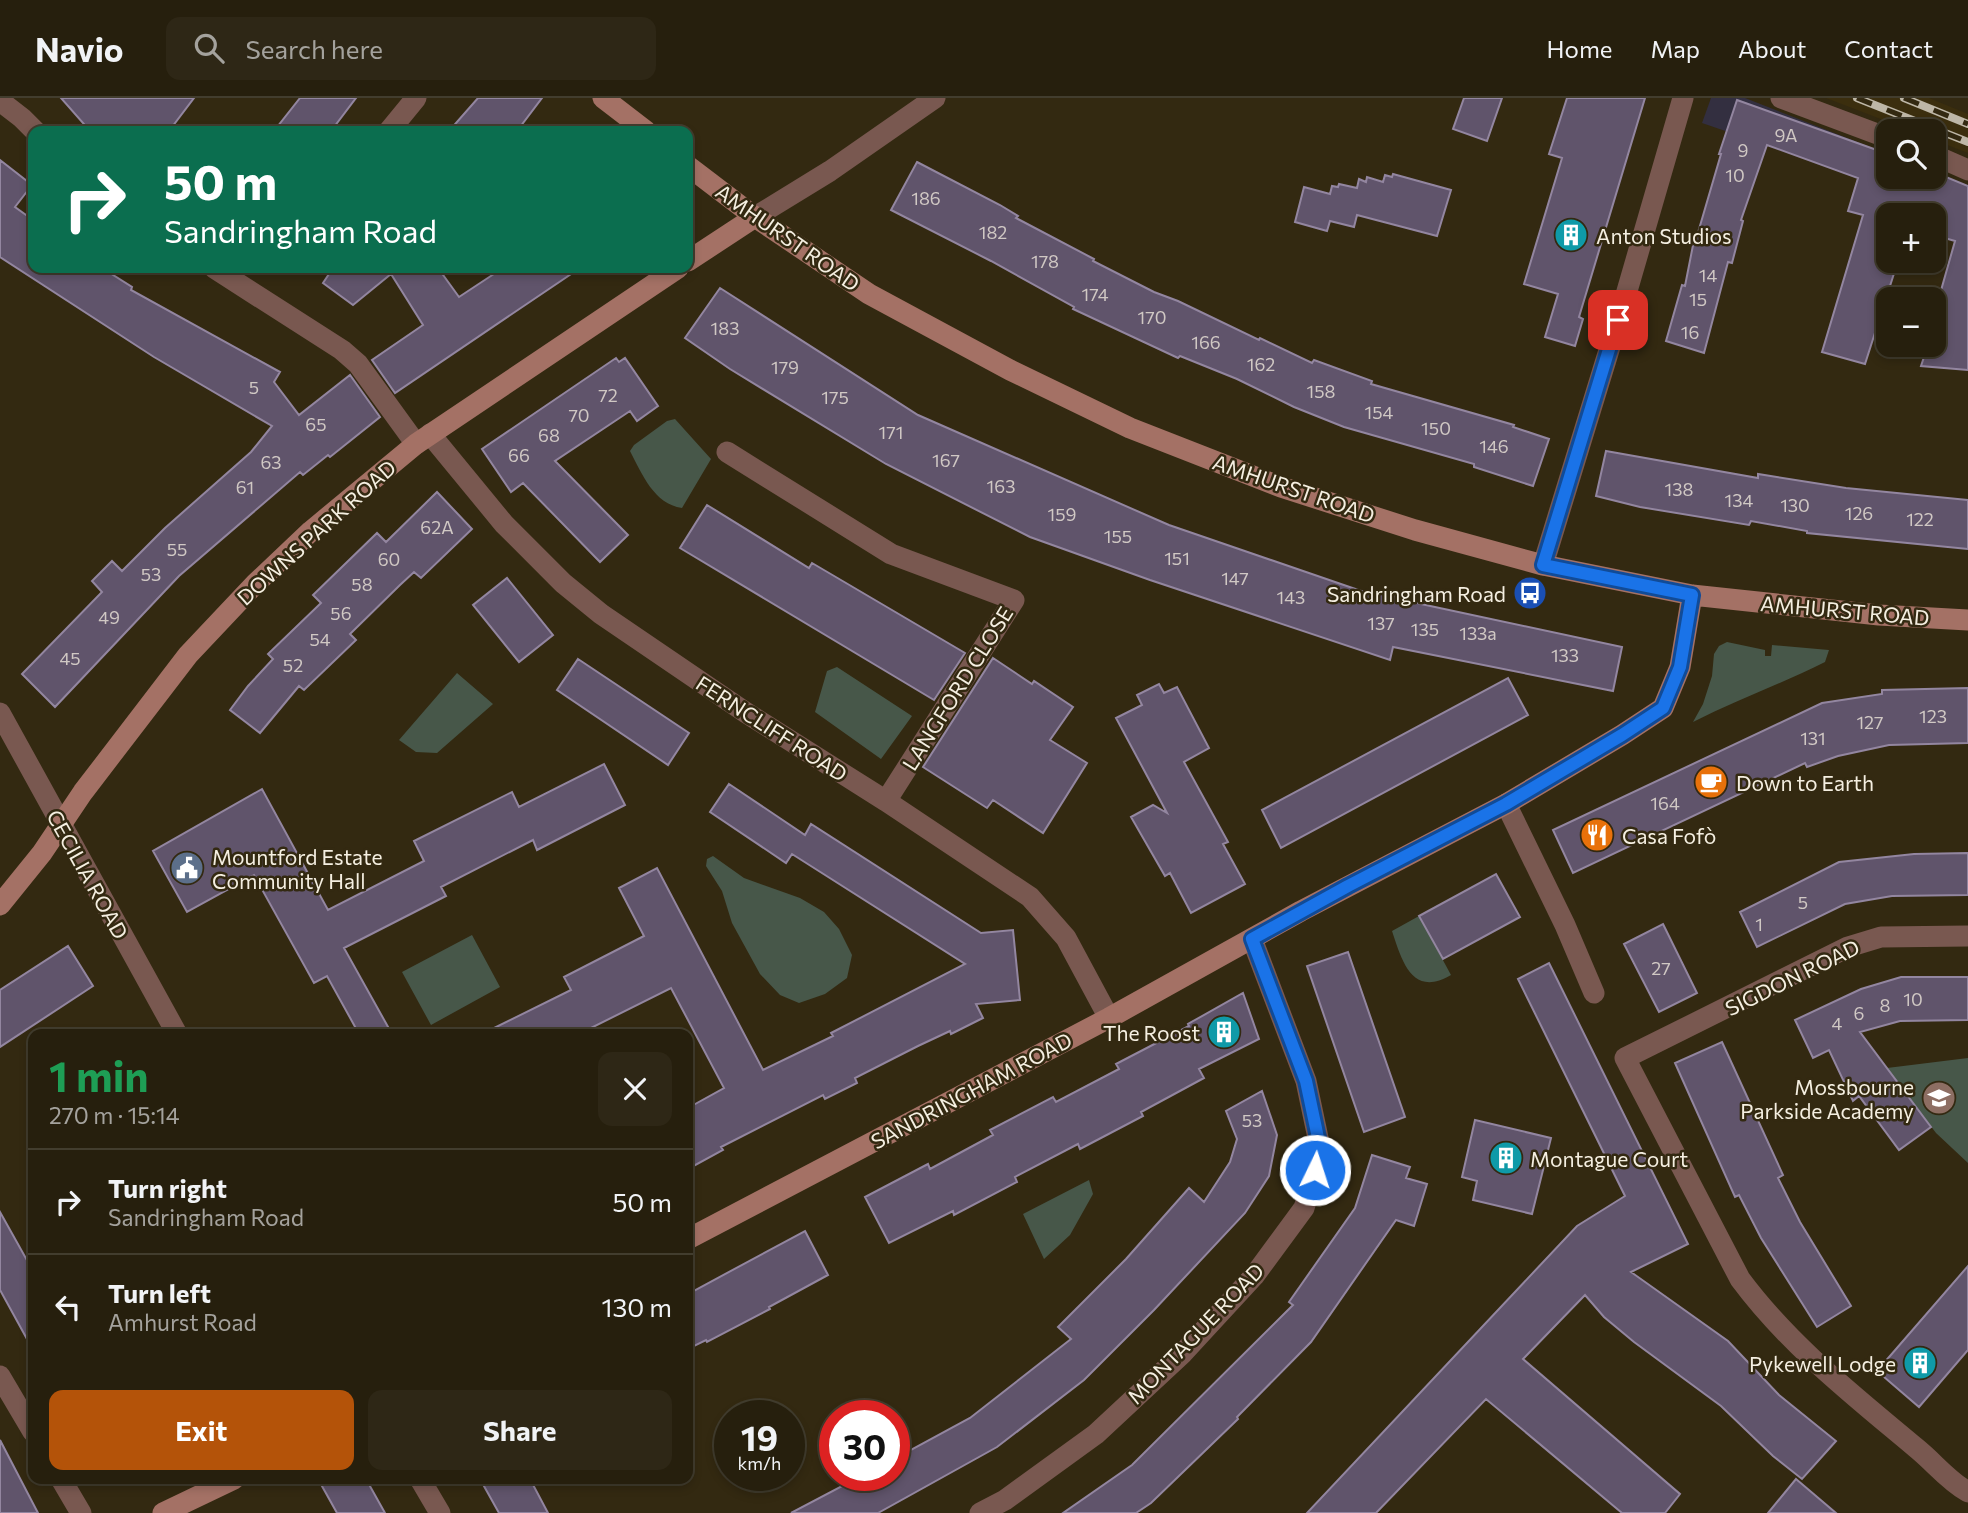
<!DOCTYPE html>
<html lang="en">
<head>
<meta charset="utf-8">
<style>
	:root { --surface:#261f0d; --page:#2e2716; --text:#f1f3f6; --muted:#a4a29d; --line:#423d2e; --accent:#b45309 }
	body { margin:0; font-family:Commissioner,sans-serif; background:var(--page); color:var(--text); height:100vh; display:flex; flex-direction:column; font-size:26px; white-space:nowrap }
	* { box-sizing:border-box; margin:0 }
	p { font-size:23px; color:var(--muted) }
	.icon { flex:none; width:38px; height:38px; fill:none; stroke:currentColor; stroke-width:2; stroke-linecap:round; stroke-linejoin:round }
	.map { position:relative; flex:1; overflow:hidden }
	.sheet { position:absolute; left:28px; top:931px; width:665px; height:455px; display:flex; flex-direction:column; background:var(--surface); border-radius:14px; box-shadow:0 4px 10px #0003,0 0 0 2px var(--line) }
	.sheet>* { flex:none }
	.guide { position:absolute; left:28px; top:28px; width:665px; height:147px; border-radius:14px; box-shadow:0 4px 10px #0003,0 0 0 2px var(--line); background:#0b6e4f; color:#fff; overflow:hidden }
	.fabs { position:absolute; left:1876px; top:21px; display:grid; gap:14px }
	.fabs a { display:grid; place-items:center; width:70px; height:70px; border-radius:14px; background:var(--surface); box-shadow:0 4px 10px #0003,0 0 0 2px var(--line); font-size:35px }
	.speed { position:absolute; left:714px; top:1302px; display:flex; gap:14px; font-size:35px; font-weight:700; text-align:center }
	.speed>* { display:grid; place-content:center; width:91px; height:91px; border-radius:50%; background:var(--surface); box-shadow:0 4px 10px #0003,0 0 0 2px var(--line); line-height:1 }
	.speed small { font-size:18px; font-weight:400 }
	.speed .limit { border:10px solid #d22; background:#fff; color:#111 }
	.pin { position:absolute; display:grid; place-items:center; width:60px; height:60px; color:#fff; margin:-30px; border-radius:14px; box-shadow:0 4px 10px #0006 }
	.me { position:absolute; width:77px; margin:-38px; rotate:4deg; stroke-linejoin:round; filter:drop-shadow(0 0 5px #0008) }
	.turn { display:flex; align-items:center; gap:24px; height:147px; padding:0 21px; font-size:32px }
	.turn .icon { width:91px; height:91px; stroke-width:2.5 }
	.turn b { display:block; font-size:49px; line-height:60px }
	.round { display:grid; place-items:center; flex:none; width:74px; height:74px; border-radius:14px; background:var(--page) }
	.head { display:flex; align-items:center; justify-content:space-between; height:119px; padding:0 21px }
	h1 { font-size:42px; font-weight:700; line-height:52px; color:#1e9e55 }
	.cta { display:flex; gap:14px; margin-top:auto; padding:14px 21px }
	.cta a { flex:1; height:80px; border-radius:14px; background:var(--accent); color:#fff; font-size:28px; font-weight:700; line-height:80px; text-align:center }
	.cta a+a { background:var(--page); color:var(--text) }
	ul { padding:0; list-style:none }
	li { display:flex; align-items:center; gap:21px; height:105px; padding:0 21px; border-top:2px solid var(--line) }
	li div { flex:1 }
	li b { display:block; font-size:26px }
	li em { font-style:normal }
	header { display:flex; align-items:center; gap:42px; box-sizing:border-box; height:98px; padding:0 35px; background:var(--surface); border-bottom:2px solid var(--line) }
	header strong { font-size:33px }
	nav { display:flex; gap:38px; margin-inline-start:auto; font-size:24px }
	.search { width:490px; height:63px; background:var(--page); display:flex; align-items:center; gap:18px; box-sizing:border-box; padding:0 24px; border-radius:14px; color:var(--muted); font-size:26px }
	.map>svg:first-child { display:block }
</style>
</head>
<body>
<header>
<strong>Navio</strong>
<div class="search"><svg class="icon" aria-label="search" viewBox="0 0 24 24"><circle cx="10" cy="10" r="6"/><path d="M15 15l6 6"/></svg>Search here</div>
<nav><a>Home</a><a>Map</a><a>About</a><a>Contact</a></nav>
</header>
<div class="map">
<svg width="1968" height="1415" viewBox="0 0 1968 1415">
	<rect width="100%" height="100%" fill="#332911"/>
	<!-- industrial -->
	<path fill="#332f40" d="M1711 0H1745L1865 47 1854 77 1702 25Z"/>
	<!-- built -->
	<path fill="#3b2e0e" d="M1826 0H1929L1968 16V55L1934 42V33H1912Z"/>
	<!-- green -->
	<path fill="#475749" d="M675 321 711 361 682 410C654 406 642 376 630 353L634 347 667 323Z
		M1727 544 1765 552V558H1771L1772 547 1829 552 1825 564C1781 586 1736 602 1693 624L1703 606 1712 578 1714 556 1719 548Z
		M837 569 912 618 881 661 815 614 827 573Z
		M457 575 493 606 437 655 416 654 399 642Z
		M713 758 744 780 800 800 824 814 839 831 852 857 847 880 825 896 799 905 780 897 760 876 732 825 722 793 706 768 707 761Z
		M1419 818 1451 877C1412 900 1402 863 1392 833Z
		M472 837 500 889 431 927 402 874Z
		M1968 960V1065L1936 1035 1887 970Z
		M1089 1082 1093 1096 1070 1137 1044 1161 1023 1116Z"/>
	<!-- building -->
	<path fill="#60546b" stroke="#9386a0" stroke-width="2" d="M61 0H194L169 33H90Z
		M300 0H356L331 33H274Z
		M478 0H542L517 33H449Z
		M1464 0H1502L1487 43 1453 31Z
		M1567 0H1645L1579 219 1583 221 1575 248 1545 239 1558 196 1524 186 1562 60 1549 56Z
		M1737 2 1888 56V79H1934V74L1968 88V272L1921 268 1928 247H1934V230L1944 198 1940 196 1955 143 1934 137V117H1888V163H1898L1865 266 1822 254 1863 117 1848 113 1858 80 1767 47 1741 122 1743 123 1732 165 1728 164 1704 255 1666 243 1682 187 1685 188 1695 137 1697 138 1721 56H1719Z
		M0 62 32 87 15 109 33 122V170H102L132 189 131 192 280 274 274 284 299 317 350 277 380 319 330 359 328 357 303 377 300 374 179 478 55 609 22 576 102 494 92 483 112 463 122 473 165 430 251 354 272 328 154 259 0 159Z
		M917 64 1000 107 1018 118 1016 120 1094 161 1093 163 1154 194 1178 203 1259 242 1260 240 1312 265 1314 262 1372 283 1371 286 1514 327 1513 329 1549 341 1533 388 1474 369V366L1344 329 1294 309 1237 281 1180 258 1178 260 1073 211 1074 209 991 163 891 112Z
		M1393 76 1451 92 1437 138 1357 117 1354 129 1330 123 1327 133 1295 124 1304 89 1330 96 1332 88 1338 89 1339 86 1357 90 1359 81 1366 84 1367 79 1383 84 1385 77 1392 79Z
		M333 170H438L459 199 503 170H580L395 295 372 262 423 227 391 176 353 207 323 185Z
		M720 190 918 317 1169 427 1370 496 1372 492 1421 506 1622 549 1613 593 1393 549 1390 562 1150 482 1030 439 886 366 730 271 685 240Z
		M616 260 619 264 625 260 658 308 637 323 630 313 555 363 628 437 600 464 523 385 511 394 482 351Z
		M1606 353 1758 380V376L1846 390 1968 402V451L1807 435V433L1751 423 1749 427 1640 409 1596 398Z
		M437 394 472 431 421 480 414 474 400 487 350 536 356 542 304 592 299 588 260 635 230 612 248 588 273 561 268 556 321 505 313 497 377 435 386 444Z
		M707 407 809 470 812 465 965 555 934 602 680 450Z
		M507 480 553 537 519 564 473 507Z
		M993 560 1032 586 1034 583 1073 609 1050 642 1087 665 1043 735 993 702 987 710 923 669Z
		M578 561 689 635 668 667 557 592Z
		M1508 580 1528 617 1281 750 1262 712Z
		M1159 586 1164 595 1177 589 1209 650 1184 664 1228 744 1223 746 1245 786 1191 815 1170 775 1165 778 1131 719 1153 707 1167 715 1116 620 1142 607 1137 597Z
		M1968 590V645L1889 647 1838 658 1807 669 1805 665 1573 775 1553 732 1822 605 1882 596V592Z
		M604 666 625 707 537 752 533 742 441 789 446 798 344 850 392 936H359L327 878 314 885 254 777 187 814 153 753 262 691 328 812 424 763 414 743 512 694 519 709Z
		M729 686 805 737 811 726 981 835 1013 832 1020 902 976 906 983 920 951 936 950 933 918 948 855 980 857 985 825 1001 823 997 721 1049 723 1052 688 1071V1010L724 990 671 890 579 936H482L571 892 564 879 644 838 619 790 657 770 763 972 833 938 831 935 965 866 792 756 786 765 710 714Z
		M1968 755V797L1892 798 1845 806 1757 849 1740 814 1839 764 1914 756Z
		M1496 776 1520 819 1443 861 1419 818Z
		M1663 826 1697 895 1659 914 1624 846Z
		M68 848 93 888 0 949V892Z
		M1348 854 1405 1019 1364 1034 1307 868Z
		M1549 865 1688 1146 1631 1174 1728 1243 1779 1297 1836 1343 1802 1381 1773 1358 1721 1308 1634 1244 1604 1219 1585 1197 1523 1261 1680 1396 1665 1415H1622L1486 1301 1376 1415H1307L1577 1128 1625 1098 1518 881Z
		M1901 879H1968V922L1900 923 1860 934 1931 1029 1899 1052 1859 998 1853 1003 1829 952 1813 960 1795 922 1861 891Z
		M1243 895 1259 941 1199 971 1204 980 1141 1014 1143 1018 1080 1051 1078 1046 1015 1079 1017 1084 954 1117 953 1113 889 1145 865 1099 928 1066 930 1071 993 1037 990 1032 1053 999 1056 1004 1119 971 1116 966 1189 928 1188 926Z
		M1722 944 1783 1077 1778 1080 1800 1124 1851 1208 1817 1229 1761 1140 1739 1097 1735 1099 1675 965Z
		M1262 993 1277 1037 1269 1078 1245 1115 1154 1212 1084 1282 997 1349 878 1415H791L863 1377H894V1361L970 1320 1071 1241 1058 1229 1126 1161 1189 1090 1204 1104 1230 1064 1237 1041 1226 1013Z
		M1475 1022 1551 1040 1532 1116 1473 1102 1477 1083 1462 1079Z
		M1372 1057 1410 1069 1406 1080 1427 1086 1414 1128 1396 1122 1311 1244 1237 1319 1238 1321 1151 1405 1136 1415H1063L1132 1367 1293 1207 1289 1204 1355 1110Z
		M0 1114 33 1173V1252L0 1192Z
		M805 1133 828 1177 769 1209 770 1211 707 1244 706 1242 688 1251V1196Z
		M1968 1168V1252L1919 1309 1877 1273Z
		M0 1342 38 1415H0Z
		M318 1381H366L385 1415H337Z
		M480 1381H530L548 1415H499Z
		M1796 1381 1836 1415H1768Z"/>
	<g fill="none" stroke-linecap="round" stroke-linejoin="round">
		<!-- street -->
		<path stroke="#795850" stroke-width="21" d="M1781 0 1888 40
			M0 3 22 20 35 33
			M389 33 416 0
			M1934 57 1968 72
			M755 119 830 73 935 0
			M214 170 342 252 358 266 416 346
			M430 336 504 426 563 485 601 516 745 614 886 703 1030 799 1066 840 1109 920
			M727 354 891 456 1014 502 886 703
			M1543 467 1625 200 1683 0
			M0 615 177 936
			M1506 706 1565 827 1594 895
			M1968 838 1881 839 1848 849 1625 960 1740 1181C1789 1247 1853 1297 1915 1349 1934 1364 1947 1382 1968 1394
			M0 1278 33 1334
			M61 1381 81 1415
			M420 1381 440 1415
			M980 1415 1005 1402 1096 1336 1183 1255 1254 1178 1304 1110 1321 1054 1306 983 1252 841"/>
		<!-- secondary -->
		<path stroke="#a47165" stroke-width="21" d="M603 0 646 33
			M688 68 755 119 869 196 1010 272 1130 330 1281 389 1415 432 1543 467 1692 497 1879 517 1968 522
			M688 163 755 119
			M0 807 42 755 83 694 188 557 255 486 311 433 416 346 678 170
			M688 1141 1109 920 1301 813 1506 706 1622 637 1663 610 1680 569 1692 497
			M163 1415 234 1381"/>
		<defs>
			<path id="rail" d="M1857 0 1968 44
				M1904 0 1968 26"/>
		</defs>
		<!-- rail casing -->
		<use href="#rail" stroke="#beb7a7" stroke-width="8"/>
		<!-- rail -->
		<use href="#rail" stroke="#332911" stroke-width="5" stroke-dasharray="16" stroke-linecap="butt"/>
	</g>
	<g fill="none" stroke-linecap="round" stroke-linejoin="round">
		<defs>
			<path id="route" d="M1315 1072 1321 1054 1306 983 1252 841 1348 788 1506 706 1622 637 1663 610 1680 569 1692 497 1543 467 1618 222"/>
		</defs>
		<!-- route casing -->
		<use href="#route" stroke="#114b97" stroke-width="18"/>
		<!-- route -->
		<use href="#route" stroke="#1a73e8" stroke-width="12"/>
	</g>
	<!-- icons -->
	<defs>
		<symbol id="building-disc" viewBox="-11 -11 22 22"><circle r="9.5" fill="#0f9aa8" stroke="#332911"/><path d="M-4-6H4V6H1V3H-1V6H-4ZM-2.5-4.3h1.7v1.8h-1.7ZM.8-4.3h1.7v1.8H.8ZM-2.5-1h1.7V.8h-1.7ZM.8-1h1.7V.8H.8Z" fill="#fff"/></symbol>
		<symbol id="bus-disc" viewBox="-11 -11 22 22"><circle r="9.5" fill="#1a4fb4" stroke="#332911"/><path d="M-5-6H5V4H4V6H2V4H-2V6H-4V4H-5ZM-3.5-4V0h7V-4ZM-3.5 1.2v1.5H-2V1.2ZM2 1.2v1.5H3.5V1.2Z" fill="#fff"/></symbol>
		<symbol id="cafe-disc" viewBox="-11 -11 22 22"><circle r="9.5" fill="#e8710a" stroke="#332911"/><path d="M-5.5-4.5H6V0H3Q3 3.5 0 3.5H-2.5Q-5.5 3.5-5.5 0ZM3-3.2v2h1.7v-2ZM-6 4.5H4V6H-6Z" fill="#fff"/></symbol>
		<symbol id="restaurant-disc" viewBox="-11 -11 22 22"><circle r="9.5" fill="#e8710a" stroke="#332911"/><path d="M-5-6h1v4h1v-4h1v4h1v-4h1v5L-1.5 .5V6h-2V.5L-5-1ZM5-6V6H3V1.5H1.5Q1.5-4 5-6Z" fill="#fff"/></symbol>
		<symbol id="civic-disc" viewBox="-11 -11 22 22"><circle r="9.5" fill="#5c6f8a" stroke="#332911"/><path d="M-.6-6.5H3V-4.5H.6V-3L4-1V1h2V6H-6V1h2V-1L-.6-3ZM-1.2 2.5V6h2.4V2.5Z" fill="#fff"/></symbol>
		<symbol id="school-disc" viewBox="-11 -11 22 22"><circle r="9.5" fill="#8d6e63" stroke="#332911"/><path d="M0-5L7-2L0 1L-7-2ZM-4 1L0 2.5L4 1V4Q0 6-4 4Z" fill="#fff"/></symbol>
	</defs>
	<g fill-rule="evenodd">
		<use href="#building-disc" x="1552" y="118" width="38" height="38"/>
		<use href="#bus-disc" x="1511" y="476" width="38" height="38"/>
		<use href="#cafe-disc" x="1692" y="665" width="38" height="38"/>
		<use href="#restaurant-disc" x="1578" y="718" width="38" height="38"/>
		<use href="#civic-disc" x="168" y="751" width="38" height="38"/>
		<use href="#building-disc" x="1205" y="915" width="38" height="38"/>
		<use href="#school-disc" x="1920" y="981" width="38" height="38"/>
		<use href="#building-disc" x="1487" y="1041" width="38" height="38"/>
		<use href="#building-disc" x="1901" y="1246" width="38" height="38"/>
	</g>
	<g text-anchor="middle" dominant-baseline="central" stroke-width="5" stroke-linejoin="round" paint-order="stroke">
		<!-- number labels -->
		<g font-size="18" fill="#d0c8c4">
			<text x="1786" y="37">9A</text>
			<text x="1743" y="52">9</text>
			<text x="1735" y="77">10</text>
			<text x="926" y="100">186</text>
			<text x="993" y="134">182</text>
			<text x="1045" y="163">178</text>
			<text x="1708" y="177">14</text>
			<text x="1095" y="196">174</text>
			<text x="1698" y="201">15</text>
			<text x="1152" y="219">170</text>
			<text x="725" y="230">183</text>
			<text x="1690" y="234">16</text>
			<text x="1206" y="244">166</text>
			<text x="1261" y="266">162</text>
			<text x="785" y="269">179</text>
			<text x="254" y="289">5</text>
			<text x="1321" y="293">158</text>
			<text x="608" y="297">72</text>
			<text x="835" y="299">175</text>
			<text x="1379" y="314">154</text>
			<text x="579" y="317">70</text>
			<text x="316" y="326">65</text>
			<text x="1436" y="330">150</text>
			<text x="891" y="334">171</text>
			<text x="549" y="337">68</text>
			<text x="1494" y="348">146</text>
			<text x="519" y="357">66</text>
			<text x="946" y="362">167</text>
			<text x="271" y="364">63</text>
			<text x="1001" y="388">163</text>
			<text x="245" y="389">61</text>
			<text x="1679" y="391">138</text>
			<text x="1739" y="402">134</text>
			<text x="1795" y="407">130</text>
			<text x="1859" y="415">126</text>
			<text x="1062" y="416">159</text>
			<text x="1920" y="421">122</text>
			<text x="437" y="429">62A</text>
			<text x="1118" y="438">155</text>
			<text x="177" y="451">55</text>
			<text x="1177" y="460">151</text>
			<text x="389" y="461">60</text>
			<text x="151" y="476">53</text>
			<text x="1235" y="480">147</text>
			<text x="362" y="486">58</text>
			<text x="1291" y="499">143</text>
			<text x="341" y="515">56</text>
			<text x="109" y="519">49</text>
			<text x="1381" y="525">137</text>
			<text x="1425" y="531">135</text>
			<text x="1478" y="535">133a</text>
			<text x="320" y="541">54</text>
			<text x="1565" y="557">133</text>
			<text x="70" y="560">45</text>
			<text x="293" y="567">52</text>
			<text x="1933" y="618">123</text>
			<text x="1870" y="624">127</text>
			<text x="1813" y="640">131</text>
			<text x="1665" y="705">164</text>
			<text x="1803" y="804">5</text>
			<text x="1759" y="826">1</text>
			<text x="1661" y="870">27</text>
			<text x="1913" y="901">10</text>
			<text x="1885" y="907">8</text>
			<text x="1859" y="915">6</text>
			<text x="1837" y="925">4</text>
			<text x="1252" y="1022">53</text>
		</g>
		<!-- poi labels -->
		<g font-size="21" fill="#f5efe1" stroke="#332911" text-anchor="start">
			<text x="1596" y="137">Anton Studios</text>
			<text x="1506" y="495" text-anchor="end">Sandringham Road</text>
			<text x="1736" y="684">Down to Earth</text>
			<text x="1622" y="737">Casa Fofò</text>
			<text x="212" y="758">Mountford Estate<tspan x="212" dy="24">Community Hall</tspan></text>
			<text x="1200" y="934" text-anchor="end">The Roost</text>
			<text x="1914" y="988" text-anchor="end">Mossbourne<tspan x="1914" dy="24">Parkside Academy</tspan></text>
			<text x="1530" y="1060">Montague Court</text>
			<text x="1896" y="1265" text-anchor="end">Pykewell Lodge</text>
		</g>
		<!-- street labels -->
		<g font-size="21" fill="#f5efe1" stroke="#332911">
			<text transform="translate(788 139) rotate(35)">AMHURST ROAD</text>
			<text transform="translate(1294 390) rotate(19)">AMHURST ROAD</text>
			<text transform="translate(316 434) rotate(-42)">DOWNS PARK ROAD</text>
			<text transform="translate(1845 512) rotate(5)">AMHURST ROAD</text>
			<text transform="translate(957 590) rotate(-58)">LANGFORD CLOSE</text>
			<text transform="translate(772 630) rotate(33)">FERNCLIFF ROAD</text>
			<text transform="translate(88 776) rotate(61)">CECILIA ROAD</text>
			<text transform="translate(1792 879) rotate(-26)">SIGDON ROAD</text>
			<text transform="translate(971 992) rotate(-28)">SANDRINGHAM ROAD</text>
			<text transform="translate(1195 1235) rotate(-46)">MONTAGUE ROAD</text>
		</g>
	</g>
</svg>
<div class="fabs">
<a><svg class="icon" aria-label="search" viewBox="0 0 24 24"><circle cx="10" cy="10" r="6"/><path d="M15 15l6 6"/></svg></a>
<a>+</a>
<a>−</a>
</div>
<div class="speed"><div>19<small>km/h</small></div><div class="limit">30</div></div>
<div class="pin" style="left:1618px;top:222px;background:#d93025"><svg class="icon" aria-label="arrive" viewBox="0 0 24 24"><path d="M6 21V4h12l-3 4 3 4H6"/></svg></div>
<svg class="me" style="left:1315px;top:1072px" viewBox="-20 -20 40 40"><circle r="17" fill="#1a73e8" stroke="#fff" stroke-width="3"/><path d="M0-11L8 9 0 5-8 9z" fill="#fff"/></svg>
<div class="guide">
<div class="turn"><svg class="icon" aria-label="right" viewBox="0 0 24 24"><path d="M7 20v-9h11M14 6l5 5-5 5"/></svg><div><b>50 m</b>Sandringham Road</div></div>
</div>
<section class="sheet">
<div class="head"><div><h1>1 min</h1><p>270 m · 15:14</p></div><a class="round"><svg class="icon" aria-label="close" viewBox="0 0 24 24"><path d="M6 6l12 12M18 6L6 18"/></svg></a></div>
<ul>
<li><svg class="icon" aria-label="right" viewBox="0 0 24 24"><path d="M7 20v-9h11M14 6l5 5-5 5"/></svg><div><b>Turn right</b><p>Sandringham Road</p></div><em>50 m</em></li>
<li><svg class="icon" aria-label="left" viewBox="0 0 24 24"><path d="M17 20v-9H6M10 6l-5 5 5 5"/></svg><div><b>Turn left</b><p>Amhurst Road</p></div><em>130 m</em></li>
</ul>
<div class="cta"><a>Exit</a><a>Share</a></div>
</section>
</div>
</body>
</html>
